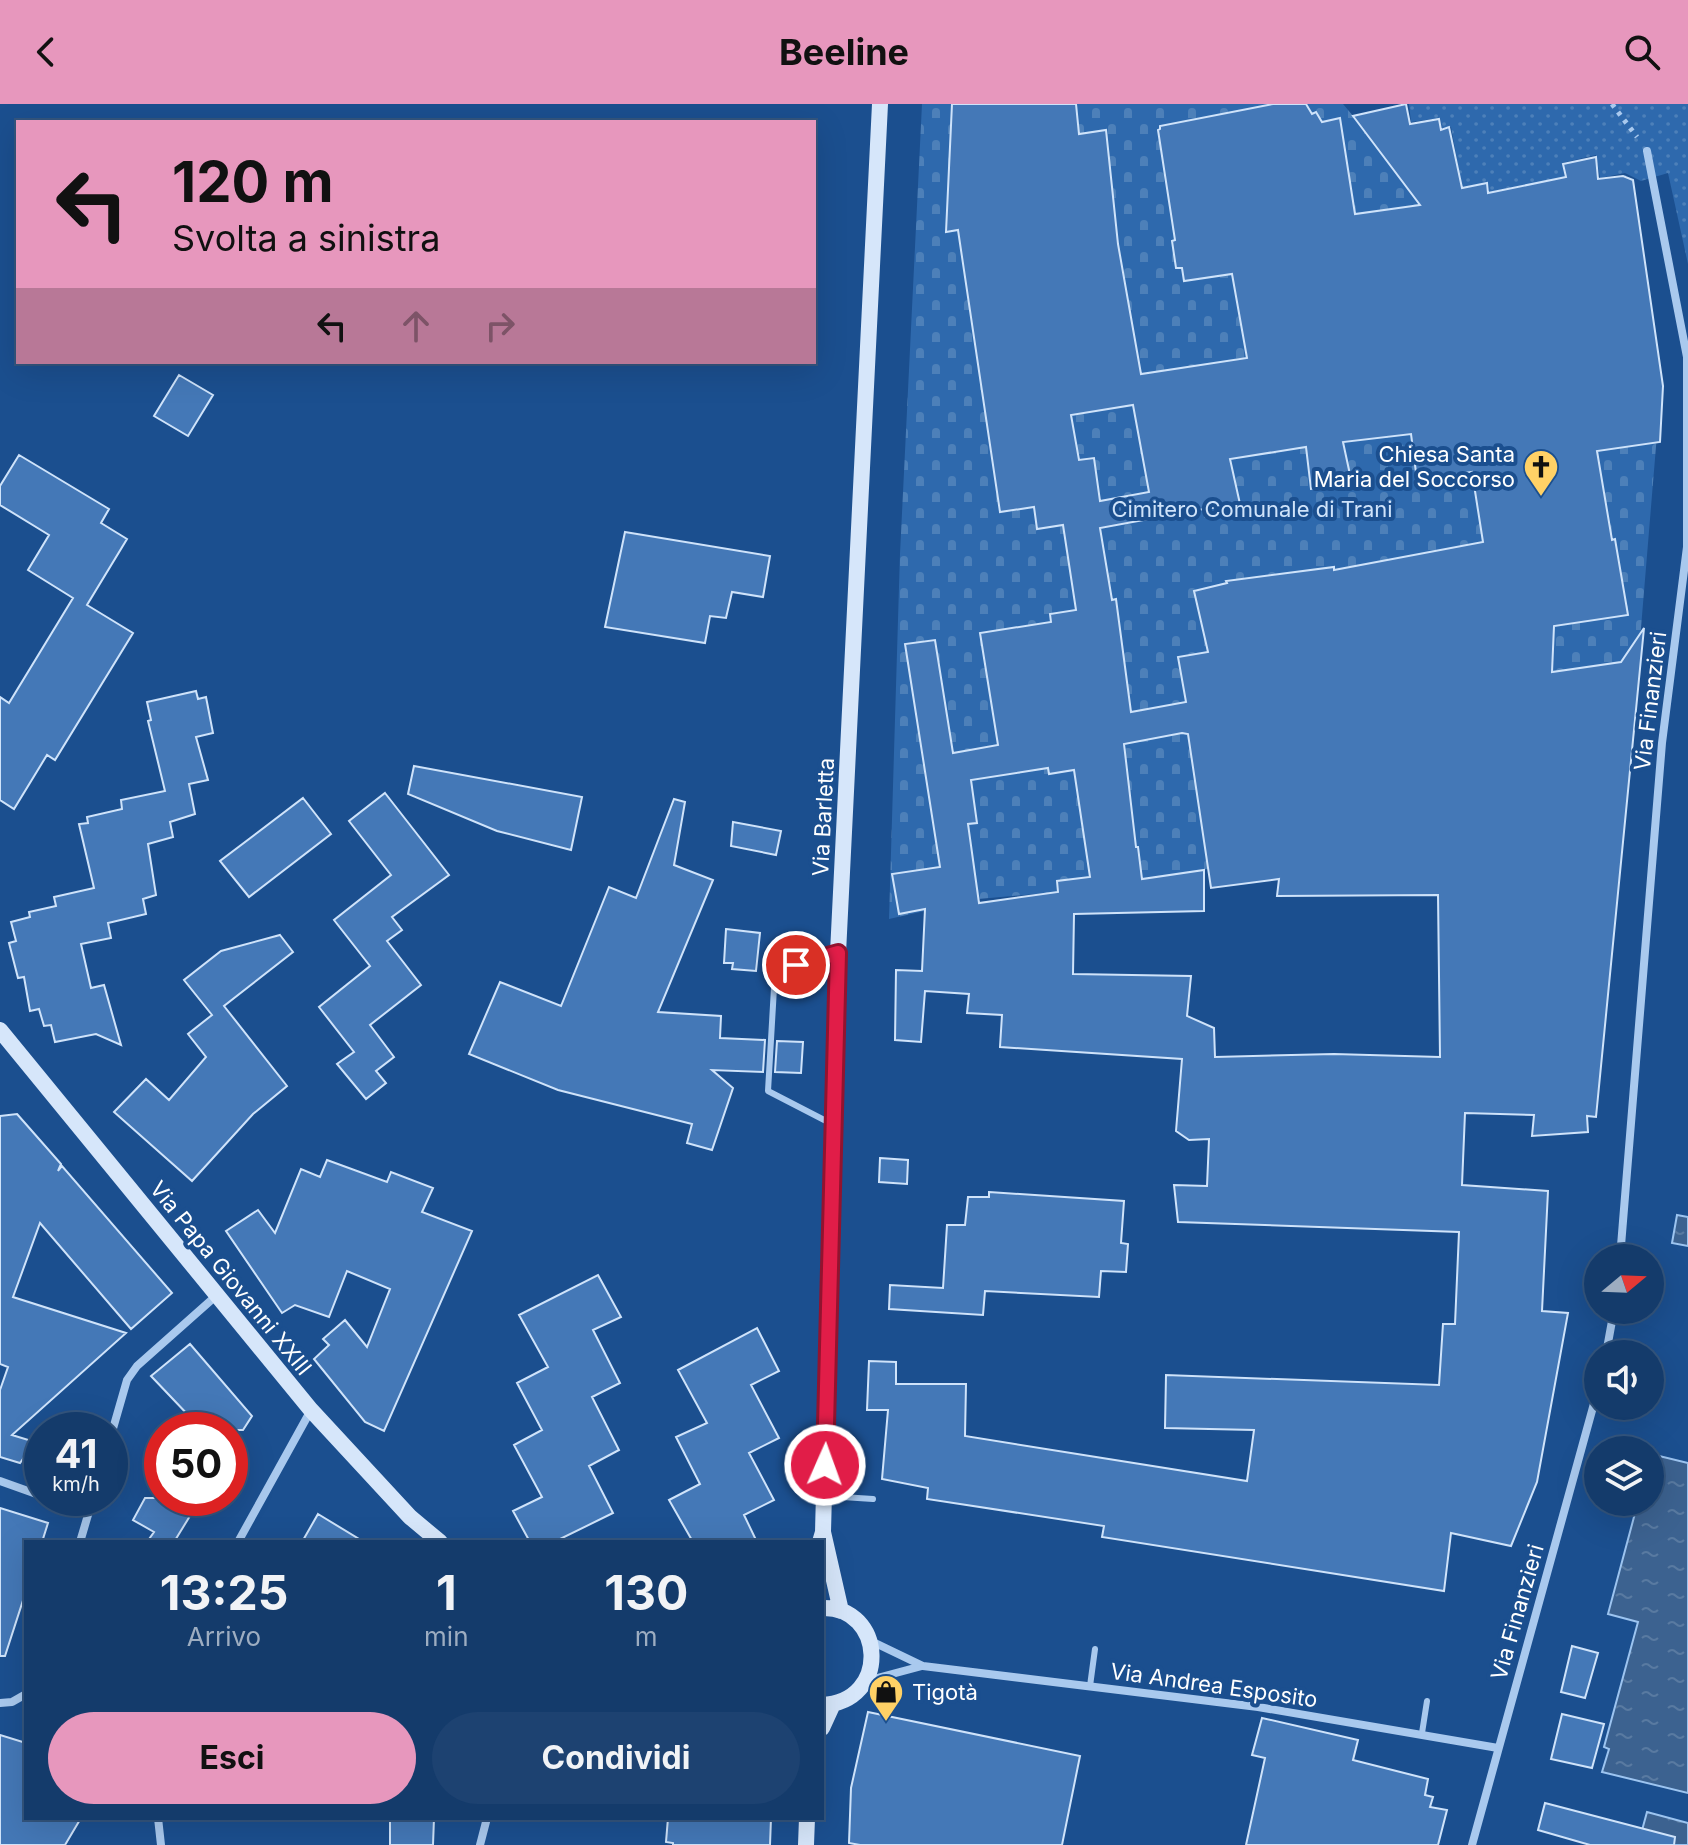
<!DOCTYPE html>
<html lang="it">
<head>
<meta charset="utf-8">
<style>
	:root { --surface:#143b6b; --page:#1d4271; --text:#f1f3f6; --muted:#9dadc1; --line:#33557e; --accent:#e797bd }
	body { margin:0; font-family:Inter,sans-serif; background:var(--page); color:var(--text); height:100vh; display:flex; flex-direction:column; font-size:30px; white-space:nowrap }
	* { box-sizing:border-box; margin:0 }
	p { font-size:26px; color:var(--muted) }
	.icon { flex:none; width:44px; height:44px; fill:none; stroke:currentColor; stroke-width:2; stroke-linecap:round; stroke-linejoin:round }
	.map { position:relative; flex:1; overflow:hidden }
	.panel { position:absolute; left:24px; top:1436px; width:800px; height:280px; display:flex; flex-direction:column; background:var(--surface); border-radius:0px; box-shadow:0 8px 32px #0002,0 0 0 2px var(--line) }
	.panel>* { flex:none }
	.hud { position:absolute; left:16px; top:16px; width:800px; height:244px; border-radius:0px; box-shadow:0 8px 32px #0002,0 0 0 2px var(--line); background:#e797bd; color:#111; overflow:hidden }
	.needle { width:52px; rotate:71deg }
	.fabs { position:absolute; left:1584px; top:1140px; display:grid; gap:16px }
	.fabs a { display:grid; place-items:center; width:80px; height:80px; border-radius:50%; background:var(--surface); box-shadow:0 8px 32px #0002,0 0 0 2px var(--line); font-size:40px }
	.speed { position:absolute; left:24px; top:1308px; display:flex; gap:16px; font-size:40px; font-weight:700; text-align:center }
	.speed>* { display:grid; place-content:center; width:104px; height:104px; border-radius:50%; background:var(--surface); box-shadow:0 8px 32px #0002,0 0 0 2px var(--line); line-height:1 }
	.speed small { font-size:20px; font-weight:400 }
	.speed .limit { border:12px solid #d22; background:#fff; color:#111 }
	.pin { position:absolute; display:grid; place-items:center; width:68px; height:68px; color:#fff; margin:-34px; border:4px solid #fff; border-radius:50%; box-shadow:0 2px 8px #0007 }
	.me { position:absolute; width:88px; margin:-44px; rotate:2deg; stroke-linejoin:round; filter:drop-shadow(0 0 6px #0008) }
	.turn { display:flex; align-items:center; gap:28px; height:168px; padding:0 24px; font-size:36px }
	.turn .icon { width:104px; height:104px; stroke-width:2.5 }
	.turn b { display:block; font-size:56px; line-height:68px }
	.lanes { display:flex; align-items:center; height:76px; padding:0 24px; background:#0003; justify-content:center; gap:40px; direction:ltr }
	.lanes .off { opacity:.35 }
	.eta { display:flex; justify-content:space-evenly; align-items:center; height:136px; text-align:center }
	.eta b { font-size:48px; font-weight:700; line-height:56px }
	.button { display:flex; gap:16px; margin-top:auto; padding:16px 24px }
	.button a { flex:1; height:92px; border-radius:48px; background:var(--accent); color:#111; font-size:32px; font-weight:700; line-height:92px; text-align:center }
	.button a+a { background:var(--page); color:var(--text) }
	header { display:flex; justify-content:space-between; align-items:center; height:104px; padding:0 24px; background:var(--accent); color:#111; font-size:36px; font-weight:700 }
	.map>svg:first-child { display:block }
</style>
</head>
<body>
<header><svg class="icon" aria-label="back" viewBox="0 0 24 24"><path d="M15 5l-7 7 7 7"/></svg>Beeline<svg class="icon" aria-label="search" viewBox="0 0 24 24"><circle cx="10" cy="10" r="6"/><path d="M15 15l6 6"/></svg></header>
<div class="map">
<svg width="1688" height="1741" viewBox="0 0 1688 1741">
	<defs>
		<pattern id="grass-dots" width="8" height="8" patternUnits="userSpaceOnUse" patternTransform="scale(2)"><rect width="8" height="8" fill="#2e69ad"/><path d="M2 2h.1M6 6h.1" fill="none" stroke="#4d80b9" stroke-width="1.8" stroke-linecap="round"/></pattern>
		<pattern id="cemetery-stones" width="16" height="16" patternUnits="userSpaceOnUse" patternTransform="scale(2)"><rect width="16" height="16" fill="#2e69ad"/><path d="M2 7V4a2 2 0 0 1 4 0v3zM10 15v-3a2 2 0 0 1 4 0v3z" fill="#4d80b9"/></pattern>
		<pattern id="water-ripples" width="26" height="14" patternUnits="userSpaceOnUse" patternTransform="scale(2)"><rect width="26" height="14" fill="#3c6290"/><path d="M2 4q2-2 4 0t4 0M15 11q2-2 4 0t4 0" fill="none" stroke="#597aa1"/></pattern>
	</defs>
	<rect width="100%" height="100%" fill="#1b4f8f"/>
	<!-- grass -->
	<path fill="url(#grass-dots)" d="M1409 0H1688V160L1668 69 1641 77 1625 69 1600 74 1596 51 1562 59 1565 73 1489 88 1488 79 1462 83 1451 23 1442 25 1440 14 1411 18Z"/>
	<!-- cemetery -->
	<path fill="url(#cemetery-stones)" d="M922 0H1343L1433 107 1626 71 1661 282 1640 536 1621 558 1555 654 1279 754 1058 788 978 795 889 815 900 450Z"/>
	<!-- water -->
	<path fill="url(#water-ripples)" stroke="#9cc4f0" stroke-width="2" d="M1677 1111 1688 1113V1142L1672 1139Z
		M1651 1350 1688 1359V1689L1602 1668 1609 1645 1604 1643 1638 1518 1608 1510 1638 1398H1650Z
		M1647 1708 1688 1719V1741H1638Z"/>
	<!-- building -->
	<path fill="#4478b7" stroke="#cfe3fa" stroke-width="2" fill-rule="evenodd" d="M952 0H1076L1079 30 1106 26 1118 140 1141 270 1247 254 1232 170 1184 177 1182 164H1176L1172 137 1175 136 1158 26 1160 25V22L1273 0H1306L1312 10 1316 8 1322 18 1340 14 1355 110 1420 101 1353 12 1406 0 1410 20 1439 15 1441 26 1449 23 1462 84 1487 79 1488 89 1566 73 1563 60 1596 53 1598 75 1623 72 1633 76 1663 282 1660 338 1597 347 1612 436 1615 435 1628 511 1554 522 1552 568 1621 558 1644 524 1596 1013 1587 1012 1588 1028 1532 1032 1534 1011 1465 1009 1462 1081 1548 1087 1542 1207 1568 1209 1537 1378 1511 1442 1451 1429 1444 1487 1102 1433 1104 1422 927 1395 928 1384 882 1375 888 1306H867L869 1257 896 1258V1280H966L965 1332 1247 1377 1254 1326 1165 1324 1166 1271 1439 1281 1443 1220H1455L1459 1128 1178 1118 1174 1081 1207 1082 1209 1035 1189 1036 1176 1027 1182 955 1000 943 1002 911 967 909 969 890 925 887 921 938 895 936 896 866 922 867 925 805 899 810 892 770 940 763 905 540 935 536 953 649 998 641 980 529 1051 518 1050 510 1076 506 1063 421 1037 425 1034 403 1000 408 958 126 946 128ZM1133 301 1149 388 1100 397 1094 354 1079 356 1071 311ZM1411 330 1417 376 1472 368 1483 438 1334 466V463L1226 477 1227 479 1194 487 1208 548 1178 553 1186 598 1131 608 1116 495 1112 496 1100 424 1149 415 1148 413 1240 400 1230 355 1306 343 1311 385 1352 380 1343 338ZM1182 629 1188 630 1211 784 1279 775 1277 792 1438 791 1440 953 1334 950 1215 953 1214 924 1187 912 1191 872 1073 870 1074 810 1204 807V766L1142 775 1138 743H1136L1124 640ZM1048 664 1049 670 1074 666 1090 773 1057 777 1058 788 979 799 968 720 977 719 971 676Z
		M179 271 213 291 188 332 154 312Z
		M19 351 109 405 101 419 127 435 87 501 133 529 55 656 47 651 14 705 0 696V593L9 599 73 494 28 466 49 431 0 401V382Z
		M625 428 770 452 763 493 732 488 726 514 710 512 705 539 605 523Z
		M196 587 198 595 206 593 213 629 196 633 208 676 189 680 195 710 170 718 173 733 148 740 156 791 143 795 146 810 108 819 111 834 81 840 91 884 104 881 121 941 96 930 55 938 51 921 44 922 39 905 30 907 24 873 18 874 9 839 16 837 11 818 30 813 29 808 56 802 54 793 94 784 79 720 88 719 87 713 122 705 121 696 165 687 148 617 151 616 147 598Z
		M414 662 582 693 571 746 497 727 408 690Z
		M385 689 449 771 392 813 402 826 387 837 421 881 370 921 394 953 376 967 386 979 366 995 337 960 354 948 319 903 370 862 334 816 391 771 349 717Z
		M303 694 331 730 249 793 220 757Z
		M674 695 685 698 674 761 713 776 658 908 721 912 720 934 765 936 763 968 712 966 733 984 712 1046 687 1039 692 1020 558 986 469 950 500 878 561 902 609 783 636 794Z
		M733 718 781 727 776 751 731 742Z
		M726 825 760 829 756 867 732 865 733 859H724Z
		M280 831 293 848 224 902 287 982 253 1010 192 1077 114 1008 146 975 169 996 206 953 188 930 212 911 184 876 221 847Z
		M777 937 803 938 801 969 775 968Z
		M17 1010 61 1060 58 1067 62 1062 172 1189 131 1225 40 1119 13 1193 126 1229 12 1331 35 1338 20 1359 0 1353V1286L8 1263 0 1260V1012Z
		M880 1054 908 1056 907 1080 879 1078Z
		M327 1056 387 1078 391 1068 433 1084 422 1108 472 1127 384 1327 365 1318 314 1255 329 1241 323 1235 345 1216 367 1243 390 1185 347 1167 329 1213 295 1201 282 1209 226 1127 258 1106 275 1129 301 1065 320 1073Z
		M989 1088 1124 1097 1121 1139 1128 1140 1126 1168 1101 1167 1099 1193 985 1187 983 1211 889 1205 890 1181 943 1184 947 1121H965L968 1093H989Z
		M598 1171 621 1213 593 1226 620 1279 592 1293 619 1346 589 1362 613 1409 554 1438H530L513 1407 542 1393 514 1341 542 1326 517 1279 548 1263 519 1211Z
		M757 1224 779 1267 751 1281 779 1334 749 1349 774 1396 744 1411 757 1438H693L669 1396 700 1380 676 1333 707 1319 678 1266Z
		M190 1240 252 1312 243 1326H183L190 1313 151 1272Z
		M145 1394H201L174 1438H147L154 1428 133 1416Z
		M0 1404 48 1419 42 1438H26V1487L5 1552H0Z
		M318 1410 364 1438H302Z
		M1572 1542 1598 1549 1585 1594 1561 1588Z
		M868 1608 1080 1652 1062 1741H860L849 1739 851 1684Z
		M1562 1610 1604 1620 1592 1664 1551 1655Z
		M1262 1614 1358 1636 1353 1656 1428 1675 1425 1691 1433 1693 1430 1703 1447 1706 1438 1741H1246L1265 1654 1252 1651Z
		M0 1631 26 1639V1714H81L65 1741H0Z
		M1545 1699 1675 1733 1674 1741H1590L1538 1726Z
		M390 1714H434L433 1741H390Z
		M668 1714H771L770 1741H673V1739L666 1738Z"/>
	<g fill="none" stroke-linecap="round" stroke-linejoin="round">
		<!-- path -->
		<path stroke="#a9c9ee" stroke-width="5" stroke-dasharray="4 6" stroke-linecap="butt" d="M1612 0 1637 33"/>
		<!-- lane -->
		<path stroke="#a9c9ee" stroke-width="6" d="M830 1019 768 987 775 867 835 850
			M827 1392 873 1395
			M1090 1582 1095 1545
			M1422 1629 1427 1597"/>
		<!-- street -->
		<path stroke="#a9c9ee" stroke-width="8" d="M1620 1154 1662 639 1687 443V253L1647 47
			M1606 1250 1614 1206
			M110 1335 127 1276 137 1262 217 1191
			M0 1377 42 1392
			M48 1394 89 1408
			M80 1438 93 1394
			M238 1438 311 1306
			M871 1537 923 1562 1258 1603 1498 1644
			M866 1577 922 1562
			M0 1599 12 1598 26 1590
			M158 1714 161 1741
			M480 1741 487 1714
			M1472 1741 1598 1285"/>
		<!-- secondary -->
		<path stroke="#d6e6fa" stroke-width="16" d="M0 926 311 1306 410 1413 440 1438
			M823 1428 841 1507
			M820 1438 823 1428 838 849 880 0
			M822 1504C885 1502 891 1598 822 1601
			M822 1624 833 1600
			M806 1741 807 1714"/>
	</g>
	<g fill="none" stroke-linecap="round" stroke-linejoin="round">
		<defs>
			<path id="route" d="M796 861 838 849 825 1361"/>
		</defs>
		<!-- route casing -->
		<use href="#route" stroke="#92132f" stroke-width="20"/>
		<!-- route -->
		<use href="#route" stroke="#e11d48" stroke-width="14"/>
	</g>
	<!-- icons -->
	<defs>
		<symbol id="church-pin" viewBox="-11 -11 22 30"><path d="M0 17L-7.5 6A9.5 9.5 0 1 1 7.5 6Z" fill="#ffd166" stroke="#1b4f8f"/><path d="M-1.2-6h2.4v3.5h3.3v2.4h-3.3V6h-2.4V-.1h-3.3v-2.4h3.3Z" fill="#111"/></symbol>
		<symbol id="shop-pin" viewBox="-11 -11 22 30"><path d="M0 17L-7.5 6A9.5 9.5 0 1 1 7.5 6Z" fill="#ffd166" stroke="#1b4f8f"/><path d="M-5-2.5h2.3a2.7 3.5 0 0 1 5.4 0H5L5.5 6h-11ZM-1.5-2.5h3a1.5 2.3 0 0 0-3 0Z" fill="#111"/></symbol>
	</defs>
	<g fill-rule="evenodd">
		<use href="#church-pin" x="1521" y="343" width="40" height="54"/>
		<use href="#shop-pin" x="866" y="1568" width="40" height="54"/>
	</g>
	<g text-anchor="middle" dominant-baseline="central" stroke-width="8" stroke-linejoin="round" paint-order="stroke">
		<!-- poi labels -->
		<g font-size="22" fill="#fff" stroke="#1b4f8f" text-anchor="end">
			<text x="1515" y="350">Chiesa Santa<tspan x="1515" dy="25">Maria del Soccorso</tspan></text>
			<text x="912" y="1588" text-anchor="start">Tigotà</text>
		</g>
		<!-- park labels -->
		<g font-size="22" fill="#cfe3fa" stroke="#1b4f8f">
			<text x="1252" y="405">Cimitero Comunale di Trani</text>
		</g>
		<!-- street labels -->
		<g font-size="22" fill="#fff" stroke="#1b4f8f">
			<text transform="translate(1650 597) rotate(-83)">Via Finanzieri</text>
			<text transform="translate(823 713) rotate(-87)">Via Barletta</text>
			<text transform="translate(231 1174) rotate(51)">Via Papa Giovanni XXIII</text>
			<text transform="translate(1517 1508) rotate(-74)">Via Finanzieri</text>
			<text transform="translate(1214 1581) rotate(8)">Via Andrea Esposito</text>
		</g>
	</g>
</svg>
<div class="fabs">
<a><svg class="needle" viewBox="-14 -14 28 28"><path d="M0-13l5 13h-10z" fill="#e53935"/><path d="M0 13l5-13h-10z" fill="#9dadc1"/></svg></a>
<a><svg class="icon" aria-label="sound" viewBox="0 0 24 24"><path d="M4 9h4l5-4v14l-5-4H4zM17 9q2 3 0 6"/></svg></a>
<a><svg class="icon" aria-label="layers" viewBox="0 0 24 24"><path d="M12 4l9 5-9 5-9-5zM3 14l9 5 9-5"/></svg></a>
</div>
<div class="speed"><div>41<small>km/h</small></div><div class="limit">50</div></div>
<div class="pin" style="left:796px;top:861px;background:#d93025"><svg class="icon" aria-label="arrive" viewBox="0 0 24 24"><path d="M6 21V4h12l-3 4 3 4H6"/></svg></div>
<svg class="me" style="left:825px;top:1361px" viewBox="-20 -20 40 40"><circle r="17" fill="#e11d48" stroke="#fff" stroke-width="3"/><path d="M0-11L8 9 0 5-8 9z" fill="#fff"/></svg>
<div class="hud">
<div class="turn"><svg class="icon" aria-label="left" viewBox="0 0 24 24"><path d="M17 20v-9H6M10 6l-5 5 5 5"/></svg><div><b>120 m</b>Svolta a sinistra</div></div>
<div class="lanes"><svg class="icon" aria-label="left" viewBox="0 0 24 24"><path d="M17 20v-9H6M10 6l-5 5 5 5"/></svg><svg class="icon off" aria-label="ahead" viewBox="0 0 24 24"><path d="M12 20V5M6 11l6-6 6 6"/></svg><svg class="icon off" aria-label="right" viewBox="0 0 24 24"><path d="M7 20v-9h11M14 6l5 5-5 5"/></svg></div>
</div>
<section class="panel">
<div class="eta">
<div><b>13:25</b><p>Arrivo</p></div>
<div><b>1</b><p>min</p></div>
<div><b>130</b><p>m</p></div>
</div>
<div class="button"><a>Esci</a><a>Condividi</a></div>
</section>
</div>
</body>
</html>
